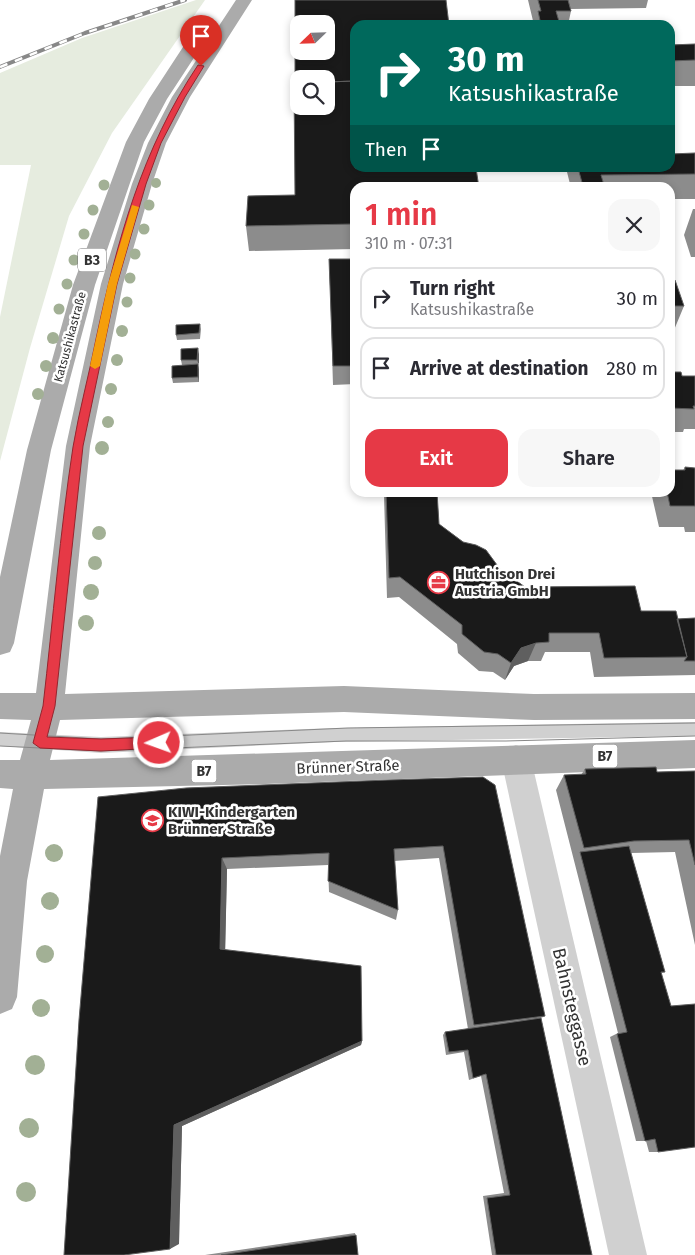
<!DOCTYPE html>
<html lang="en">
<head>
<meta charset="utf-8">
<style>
	:root { --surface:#fff; --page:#f7f7f7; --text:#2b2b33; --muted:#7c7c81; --line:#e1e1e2; --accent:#e63946 }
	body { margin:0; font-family:"Fira Sans",sans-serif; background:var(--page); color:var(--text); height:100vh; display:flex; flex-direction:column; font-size:19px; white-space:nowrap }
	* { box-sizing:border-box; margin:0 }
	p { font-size:16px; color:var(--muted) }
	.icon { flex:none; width:28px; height:28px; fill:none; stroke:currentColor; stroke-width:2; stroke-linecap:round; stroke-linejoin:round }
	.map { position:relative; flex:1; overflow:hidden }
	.panel { position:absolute; left:350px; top:182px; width:325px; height:315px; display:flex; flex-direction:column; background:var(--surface); border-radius:15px; box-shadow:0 2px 8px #0003 }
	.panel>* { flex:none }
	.top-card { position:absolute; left:350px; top:20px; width:325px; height:152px; border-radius:15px; box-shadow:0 2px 8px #0003; background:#00695c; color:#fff; overflow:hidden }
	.needle { width:32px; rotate:247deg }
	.buttons { position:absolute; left:290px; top:15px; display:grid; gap:10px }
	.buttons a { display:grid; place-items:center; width:45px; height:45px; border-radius:10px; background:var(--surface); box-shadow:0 2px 8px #0003; font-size:25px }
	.pin { position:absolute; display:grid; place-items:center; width:42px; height:42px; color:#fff; margin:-51px -21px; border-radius:50% 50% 50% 0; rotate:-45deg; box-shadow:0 0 5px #0007 }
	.pin .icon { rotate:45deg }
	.me { position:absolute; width:55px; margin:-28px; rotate:268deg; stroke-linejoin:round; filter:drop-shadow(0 0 4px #0008) }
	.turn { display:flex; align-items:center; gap:18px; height:105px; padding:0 15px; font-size:22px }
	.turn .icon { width:65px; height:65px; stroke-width:2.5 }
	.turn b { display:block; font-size:35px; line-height:42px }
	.then { display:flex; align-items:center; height:48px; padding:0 15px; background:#0003; gap:10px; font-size:19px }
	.round { display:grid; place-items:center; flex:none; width:52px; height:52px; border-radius:15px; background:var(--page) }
	.headline { display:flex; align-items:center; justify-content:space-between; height:85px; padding:0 15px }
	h1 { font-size:30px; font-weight:600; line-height:38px; color:var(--accent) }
	.primary-button { display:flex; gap:10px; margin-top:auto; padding:10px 15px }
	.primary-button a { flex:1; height:58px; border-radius:15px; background:var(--accent); color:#fff; font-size:20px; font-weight:600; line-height:58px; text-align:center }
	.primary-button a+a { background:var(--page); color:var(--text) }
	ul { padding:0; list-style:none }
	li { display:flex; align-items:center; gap:15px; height:62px; margin:0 10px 8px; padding:0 5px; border:2px solid var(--line); border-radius:15px }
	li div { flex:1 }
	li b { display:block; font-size:19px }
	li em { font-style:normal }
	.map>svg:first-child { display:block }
</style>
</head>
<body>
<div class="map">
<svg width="695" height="1255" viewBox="0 0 695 1255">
	<rect width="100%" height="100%" fill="#fff"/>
	<!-- green -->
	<path fill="#e6ecdf" d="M196 0H205L112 133 69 216 30 348 0 461V317L31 165H0V73L82 38Z"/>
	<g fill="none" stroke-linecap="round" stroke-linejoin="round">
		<!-- lane -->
		<path fill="#d0d0d0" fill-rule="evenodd" d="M695 722V736L335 742 101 753 0 746V732L101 737 335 728Z"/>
		<!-- street -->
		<path fill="#d0d0d0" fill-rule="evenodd" d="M516 745 527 749 531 759 647 1255H609L501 759 505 749Z"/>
		<!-- primary -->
		<path fill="#ababab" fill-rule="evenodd" d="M236 0H252L190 97 166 143 152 184 123 284 90 446 65 694 344 686 534 694 695 693V719L534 720 344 712 60 720 50 760 695 740V768L265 784 44 789 27 881 17 997 12 1009 0 1014V856L13 789 0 788V760H20L31 720 0 719V693H36L66 446 101 284 132 184 148 143 172 97Z
			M192 42 198 43 201 47 167 99 144 142 95 285 51 450 14 643 10 652 0 655V577L27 450 73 285 126 142 149 99 183 47 186 43Z"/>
		<!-- tram -->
		<path stroke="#888" stroke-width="1" d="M0 733 101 739 348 728 695 723
			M0 746 100 751 346 741H506L695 736"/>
		<defs>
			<path id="rail" d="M0 67 85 33 185 0"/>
		</defs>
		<!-- rail casing -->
		<use href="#rail" stroke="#888" stroke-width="4"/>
		<!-- rail -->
		<use href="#rail" stroke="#fff" stroke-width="2.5" stroke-dasharray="8" stroke-linecap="butt"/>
	</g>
	<!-- trees -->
	<g fill="#a2b095">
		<circle cx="156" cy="183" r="5"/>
		<circle cx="104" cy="185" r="5.5"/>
		<circle cx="149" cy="205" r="5.5"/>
		<circle cx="93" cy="210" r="5.5"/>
		<circle cx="144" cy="229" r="5.5"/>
		<circle cx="84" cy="234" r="5.5"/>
		<circle cx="135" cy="254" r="5.5"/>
		<circle cx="74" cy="260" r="5.5"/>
		<circle cx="130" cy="278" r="5.5"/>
		<circle cx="67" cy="284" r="5.5"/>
		<circle cx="127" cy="302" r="5.5"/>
		<circle cx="59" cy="309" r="5.5"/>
		<circle cx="122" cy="331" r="6"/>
		<circle cx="53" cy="338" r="6"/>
		<circle cx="117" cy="360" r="6"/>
		<circle cx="46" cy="366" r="6"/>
		<circle cx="111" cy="389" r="6"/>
		<circle cx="38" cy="394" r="6"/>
		<circle cx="108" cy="422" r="6"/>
		<circle cx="102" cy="448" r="7"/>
		<circle cx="99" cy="533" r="7"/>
		<circle cx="95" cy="563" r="7"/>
		<circle cx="91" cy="592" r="8"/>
		<circle cx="86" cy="623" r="8"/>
		<circle cx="54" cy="853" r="9"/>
		<circle cx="50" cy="901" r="9"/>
		<circle cx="45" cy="954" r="9"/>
		<circle cx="41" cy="1008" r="9"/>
		<circle cx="35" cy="1065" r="10"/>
		<circle cx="29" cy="1128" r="10"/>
		<circle cx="26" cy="1192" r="10"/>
	</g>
	<!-- wall -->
	<path fill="#8c8c8c" d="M528 0H648L646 8 571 9V11L568 25H534Z
		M695 44V86H670V45Z
		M695 153V199H670V188H571L566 168H670Z
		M355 188V249L249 251 246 226 295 195Z
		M693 209H695V257H691L684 235Z
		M329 259H355V384L333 385Z
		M670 280 684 306 674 330H670Z
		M200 324 201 329 200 339 177 340 176 335Z
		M199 354 198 365 199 370V382L173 383 172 378 182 365 181 360Z
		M670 372 682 376H695V429H684L683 432H670Z
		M685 467 695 468V532H685L684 527H659L651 492H670Z
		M376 492H437L439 524 525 587 677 619 695 618V675L594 677 590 652H545L541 661H528L514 666 505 680 493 672 479 671 458 653 457 644 399 597 387 598 384 496H376Z
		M585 769 657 772 695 771V945L675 852 631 853 665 972 662 973 658 1152H649L646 1141H636L610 1037 618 1033 556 790 564 775H581Z
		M483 777 545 1016 541 1018 592 1255H492L483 1196 504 1193 481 1076 469 1080 464 1052 446 1055 443 1035 445 1032 468 1029 439 858 394 861 398 910 396 920 329 892 328 865 227 869 225 950 362 1041 361 1045 182 1126 179 1244 186 788Z
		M355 1233 358 1255H205Z"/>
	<!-- shaded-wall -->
	<path fill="#5f5f5f" d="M198 348 199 354V365L197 360Z
		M198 364 199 370V382L198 377Z
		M536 643 528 661 514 666 505 680 511 663 521 648Z
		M222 858 227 869 225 958 220 949Z
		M362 1041 361 1045 182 1126 179 1244 170 1249 174 1125Z"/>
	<!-- building -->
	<path fill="#1a1a1a" stroke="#5f5f5f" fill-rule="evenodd" d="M295 0H446L449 25H355V81L326 82V79H299V83H295ZM299 24H326V51H299Z
		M538 0H568L571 11H556L560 25H541L538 11H541Z
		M695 44V60L670 61V45Z
		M355 81V168H476L479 188H355V224L246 226 248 196 295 195 294 83H299V106H326V82Z
		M695 153V174L601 175 604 185 583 186 578 168H670V154Z
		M329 259H355V366H333Z
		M670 280H675L684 306H670Z
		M200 324 199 333 176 335V325Z
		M198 348 197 360H181V349Z
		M198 364V377L172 378V366Z
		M670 372H681L682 376H695V406H693L694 409 670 408Z
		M685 467 695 468V506H670L667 492H670V470H685Z
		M386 492H437L439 524 463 542 476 545 486 550 500 569 525 587 635 586 641 611H676L687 657 604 658 599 633H549V642L536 643 521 648 511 663 498 654 484 652 462 634V625L400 577 389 578Z
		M695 618V661H684L687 657 677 619Z
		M656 767 657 772 695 771V865L689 840 634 841 584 848 564 775 586 774 585 769Z
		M483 777 495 785 545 1016 474 1025 443 846 394 849 398 910 328 881 329 853 222 858 220 949 361 966 362 1041 174 1125 170 1249 124 1255H64L79 1020 98 797 186 788 388 780Z
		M629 846 665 972H661L671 1006 695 1004V1147L658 1152 655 1139 645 1141 617 1034 627 1032 580 852Z
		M541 1018 592 1255H496L487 1198 510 1195 486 1074 473 1078 468 1050 449 1052 445 1032Z
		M356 1235 358 1255H221Z"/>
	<!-- route -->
	<path fill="#e63946" stroke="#96252e" d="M198 65 204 66 185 97 161 143 146 184 117 284 83 446 55 706 47 737 101 739 159 737 165 743 159 748 101 751 40 748 33 743 43 706C53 620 60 532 73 447 79 411 89 375 96 339 117 241 142 149 198 65Z"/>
	<!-- slow -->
	<path fill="#f59e0b" d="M132 205 139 207 117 284 100 366 95 369 90 366 108 284Z"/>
	<!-- icons -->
	<defs>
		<symbol id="office-ring" viewBox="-11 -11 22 22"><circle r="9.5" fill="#fff" stroke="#e63946" stroke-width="1.5"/><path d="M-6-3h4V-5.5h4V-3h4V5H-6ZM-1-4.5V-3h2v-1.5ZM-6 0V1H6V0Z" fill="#e63946"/></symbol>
		<symbol id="school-ring" viewBox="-11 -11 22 22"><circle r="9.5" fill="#fff" stroke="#e63946" stroke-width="1.5"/><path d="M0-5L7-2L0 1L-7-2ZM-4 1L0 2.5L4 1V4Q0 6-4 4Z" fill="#e63946"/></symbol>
	</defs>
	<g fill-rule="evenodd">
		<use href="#office-ring" x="426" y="570" width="25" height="25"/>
		<use href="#school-ring" x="140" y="808" width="25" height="25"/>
	</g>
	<g text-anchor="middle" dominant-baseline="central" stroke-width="5" stroke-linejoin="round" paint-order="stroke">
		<!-- far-street labels -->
		<g font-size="12" fill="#333" stroke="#fff">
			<text transform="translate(70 337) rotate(-75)">Katsushikastraße</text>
		</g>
		<!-- shield labels -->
		<g fill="#fff" stroke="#707070" stroke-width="1">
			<rect x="78" y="248.5" width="28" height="23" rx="4"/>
			<rect x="592.5" y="744.5" width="25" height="23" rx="4"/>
			<rect x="191.5" y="759.5" width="25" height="23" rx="4"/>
		</g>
		<g font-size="14" font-weight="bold" fill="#333">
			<text x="92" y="260">B3</text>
			<text x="605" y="756">B7</text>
			<text x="204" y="771">B7</text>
		</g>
		<!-- poi labels -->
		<g font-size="15" font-weight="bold" fill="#333" stroke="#fff" text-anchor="start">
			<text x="455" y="574">Hutchison Drei<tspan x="455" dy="17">Austria GmbH</tspan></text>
			<text x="168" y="812">KIWI-Kindergarten<tspan x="168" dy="17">Brünner Straße</tspan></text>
		</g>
		<!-- street labels -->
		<g font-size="15" fill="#333" stroke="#fff">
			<text transform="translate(348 767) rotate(-2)">Brünner Straße</text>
		</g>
		<!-- near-street labels -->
		<g font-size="18" fill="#333" stroke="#fff">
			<text transform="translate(572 1007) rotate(77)">Bahnsteggasse</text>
		</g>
	</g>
</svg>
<div class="buttons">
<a><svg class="needle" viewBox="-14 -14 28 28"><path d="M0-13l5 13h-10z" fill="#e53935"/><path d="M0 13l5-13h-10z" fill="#7c7c81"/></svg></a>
<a><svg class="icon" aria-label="search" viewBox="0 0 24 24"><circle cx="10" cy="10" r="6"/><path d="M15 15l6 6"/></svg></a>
</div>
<div class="pin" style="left:201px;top:66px;background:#d93025"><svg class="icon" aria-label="arrive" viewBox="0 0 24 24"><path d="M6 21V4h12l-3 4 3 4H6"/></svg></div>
<svg class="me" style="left:159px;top:743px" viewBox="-20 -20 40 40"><circle r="17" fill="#e63946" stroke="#fff" stroke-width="3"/><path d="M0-11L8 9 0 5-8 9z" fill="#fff"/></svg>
<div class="top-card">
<div class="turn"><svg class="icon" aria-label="right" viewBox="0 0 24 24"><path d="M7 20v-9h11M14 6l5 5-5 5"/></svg><div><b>30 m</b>Katsushikastraße</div></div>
<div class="then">Then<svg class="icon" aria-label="arrive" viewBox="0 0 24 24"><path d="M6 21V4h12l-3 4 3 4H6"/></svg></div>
</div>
<section class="panel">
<div class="headline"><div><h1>1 min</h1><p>310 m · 07:31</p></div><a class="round"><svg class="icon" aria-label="close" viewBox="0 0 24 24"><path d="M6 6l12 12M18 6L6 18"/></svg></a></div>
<ul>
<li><svg class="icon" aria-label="right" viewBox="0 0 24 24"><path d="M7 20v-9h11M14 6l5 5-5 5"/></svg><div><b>Turn right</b><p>Katsushikastraße</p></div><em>30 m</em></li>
<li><svg class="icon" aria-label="arrive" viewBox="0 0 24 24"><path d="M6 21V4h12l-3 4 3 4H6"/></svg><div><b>Arrive at destination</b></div><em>280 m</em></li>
</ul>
<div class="primary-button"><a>Exit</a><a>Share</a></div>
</section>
</div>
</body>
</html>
